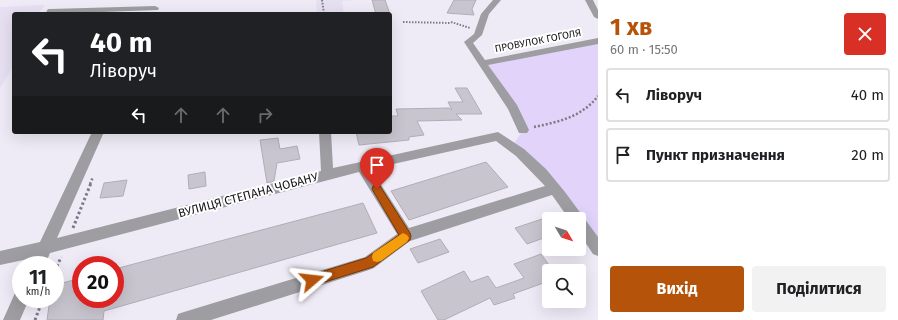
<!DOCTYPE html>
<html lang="uk">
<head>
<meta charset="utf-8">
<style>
	:root { --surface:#fff; --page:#f2f2f2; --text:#202124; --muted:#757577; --line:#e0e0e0; --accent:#b45309 }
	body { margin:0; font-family:"Fira Sans",sans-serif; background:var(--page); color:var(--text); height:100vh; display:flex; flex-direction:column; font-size:15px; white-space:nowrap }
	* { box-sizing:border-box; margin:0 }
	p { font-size:13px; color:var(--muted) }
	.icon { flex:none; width:22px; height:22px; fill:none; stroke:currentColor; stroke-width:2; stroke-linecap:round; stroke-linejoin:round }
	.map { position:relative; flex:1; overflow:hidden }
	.side { display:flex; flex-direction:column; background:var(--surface); width:300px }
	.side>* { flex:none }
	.hud { position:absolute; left:12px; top:12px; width:380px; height:122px; border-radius:4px; box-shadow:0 4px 16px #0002; background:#202124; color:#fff; overflow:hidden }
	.needle { width:26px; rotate:129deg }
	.controls { position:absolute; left:542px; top:212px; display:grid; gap:8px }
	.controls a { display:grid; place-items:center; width:44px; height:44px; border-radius:4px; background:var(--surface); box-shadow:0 4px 16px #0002; font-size:20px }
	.speed { position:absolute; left:12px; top:256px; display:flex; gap:8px; font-size:20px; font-weight:700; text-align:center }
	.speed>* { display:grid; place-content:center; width:52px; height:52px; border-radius:50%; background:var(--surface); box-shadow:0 4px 16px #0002; line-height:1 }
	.speed small { font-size:10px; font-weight:400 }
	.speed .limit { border:6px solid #d22; background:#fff; color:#111 }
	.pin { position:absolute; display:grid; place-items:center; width:34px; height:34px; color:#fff; margin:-41px -17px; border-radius:50% 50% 50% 0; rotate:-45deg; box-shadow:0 0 4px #0007 }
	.pin .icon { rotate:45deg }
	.me { position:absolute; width:44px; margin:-22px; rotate:73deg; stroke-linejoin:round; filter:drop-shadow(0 0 3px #0008) }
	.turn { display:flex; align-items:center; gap:14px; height:84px; padding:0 12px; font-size:18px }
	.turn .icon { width:52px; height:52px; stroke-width:2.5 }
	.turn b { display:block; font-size:28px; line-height:34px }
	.lanes { display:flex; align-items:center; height:38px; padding:0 12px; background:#0003; justify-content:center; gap:20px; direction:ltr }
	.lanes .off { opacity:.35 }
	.round { display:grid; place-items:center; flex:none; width:42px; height:42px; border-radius:4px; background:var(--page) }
	.summary { display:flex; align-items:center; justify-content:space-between; height:68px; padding:0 12px }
	h1 { font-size:24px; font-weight:700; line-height:30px; color:var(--accent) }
	.button { display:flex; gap:8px; margin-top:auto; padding:8px 12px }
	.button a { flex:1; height:46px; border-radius:4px; background:var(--accent); color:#fff; font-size:16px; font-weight:700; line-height:46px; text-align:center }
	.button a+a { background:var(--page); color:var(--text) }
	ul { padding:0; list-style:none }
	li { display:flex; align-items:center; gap:12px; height:54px; margin:0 8px 6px; padding:0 4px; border:2px solid var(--line); border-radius:4px }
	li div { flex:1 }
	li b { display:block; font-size:15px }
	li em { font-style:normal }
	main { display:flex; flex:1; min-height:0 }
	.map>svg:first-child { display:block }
</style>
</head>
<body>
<main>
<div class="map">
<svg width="598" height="320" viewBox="0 0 598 320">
	<rect width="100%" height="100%" fill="#efebf6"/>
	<!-- built -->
	<path fill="#e6e0f2" d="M316 0H358L342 1 344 14H317Z
		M45 5 38 14H14V65L0 88V7Z"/>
	<!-- green -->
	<path fill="#e1d3fa" d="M598 41V243L579 219 513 145 523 130 483 63Z"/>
	<!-- building -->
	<path fill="#c8c5cf" stroke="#b0adb6" d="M372 0H385L390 14H376Z
		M454 0H476L472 9 474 15 447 13Z
		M455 88H467L482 114H456L462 120 417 121 424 135 409 137V140L359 145 356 132H390V116H398L396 109 449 108 452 110 448 102H463Z
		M278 138 280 149 297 146 300 159 277 163 274 181 267 183 260 140Z
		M486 162 508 187 409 220 391 191Z
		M205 172 206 186 189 189 188 175Z
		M127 180 123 196 100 198 104 183Z
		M363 203 377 233 104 311 103 320H47L50 299H55V285L81 278V299H115V269Z
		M542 219 549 227V236L527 244 515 228Z
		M440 239 449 252 418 263 410 249Z
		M541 254 549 265V281L513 294 515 298 494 305 490 298 444 320H438L421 291 464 271 471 282 488 276 496 288 524 278 514 264Z"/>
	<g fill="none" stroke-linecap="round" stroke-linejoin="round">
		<!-- path-far2 -->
		<path stroke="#7d7a81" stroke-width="2" stroke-dasharray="1.5 1.5" stroke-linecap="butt" d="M322 0 324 14
			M403 22 451 23
			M451 22 470 28"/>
		<!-- path-far1 -->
		<path stroke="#7d7a81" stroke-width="2.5" stroke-dasharray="2 2" stroke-linecap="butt" d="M534 127C558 122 582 117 598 96
			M90 184 93 177"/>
		<!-- path -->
		<path stroke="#7d7a81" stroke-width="3" stroke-dasharray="2.5 2.5" stroke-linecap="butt" d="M73 228 91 183
			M55 271 61 257
			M35 320 43 299"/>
		<!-- minor -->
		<path fill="#9e9da1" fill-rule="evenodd" d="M493 0H501L489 14 482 35 473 43 485 60 598 38V44L488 65 517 105 529 130 527 133H519L508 109 464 42 474 34 481 14Z
			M585 0H593L598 10V19L594 17Z
			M155 6 159 8 158 10 45 14 48 9H51Z
			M92 132H104L57 238 321 171 319 132H331L333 168 498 132 524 149 546 169 565 192 598 237V256L593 254 579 233V219H569L552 195 410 241 374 268 369 270 211 320H176L178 314 184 312 365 257 397 234 359 172 50 253 45 265H29L33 258 0 265V251L40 242ZM496 141 516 156 545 186 409 228 371 169Z
			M21 291V299H29L20 320H3L15 293Z"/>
	</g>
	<!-- route -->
	<path fill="#b45309" stroke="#753606" d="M377 185 380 186 410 233 411 236 410 240 373 267 312 286 308 285 306 280 308 276 366 258 399 235 372 189 373 186Z"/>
	<!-- slow -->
	<path fill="#f59e0b" d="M403 233 407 235 409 238 407 242 381 261 377 262 373 261 372 257 373 253Z"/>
	<g text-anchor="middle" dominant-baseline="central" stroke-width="4" stroke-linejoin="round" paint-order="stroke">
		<!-- far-street labels -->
		<g font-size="10" fill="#141316" stroke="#fff">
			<text transform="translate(538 41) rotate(-11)">ПРОВУЛОК ГОГОЛЯ</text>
		</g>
		<!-- street labels -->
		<g font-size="12" fill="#141316" stroke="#fff">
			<text transform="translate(248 195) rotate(-15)">ВУЛИЦЯ СТЕПАНА ЧОБАНУ</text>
		</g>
	</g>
</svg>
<div class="controls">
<a><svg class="needle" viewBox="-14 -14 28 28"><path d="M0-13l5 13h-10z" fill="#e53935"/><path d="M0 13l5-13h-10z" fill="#757577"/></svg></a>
<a><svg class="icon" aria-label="search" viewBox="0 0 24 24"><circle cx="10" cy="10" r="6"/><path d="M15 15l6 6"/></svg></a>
</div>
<div class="speed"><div>11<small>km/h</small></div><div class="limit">20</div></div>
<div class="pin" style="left:377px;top:189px;background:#d93025"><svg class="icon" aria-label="arrive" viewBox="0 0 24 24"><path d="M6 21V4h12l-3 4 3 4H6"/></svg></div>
<svg class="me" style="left:312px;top:280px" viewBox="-20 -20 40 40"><path d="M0-17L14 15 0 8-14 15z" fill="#b45309" stroke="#fff" stroke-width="4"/></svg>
<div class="hud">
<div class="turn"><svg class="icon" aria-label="left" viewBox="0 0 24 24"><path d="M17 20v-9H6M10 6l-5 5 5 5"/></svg><div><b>40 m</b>Ліворуч</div></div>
<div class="lanes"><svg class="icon" aria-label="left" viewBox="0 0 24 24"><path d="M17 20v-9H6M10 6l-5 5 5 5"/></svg><svg class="icon off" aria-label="ahead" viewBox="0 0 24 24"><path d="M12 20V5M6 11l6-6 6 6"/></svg><svg class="icon off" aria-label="ahead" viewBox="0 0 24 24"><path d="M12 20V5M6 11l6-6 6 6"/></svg><svg class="icon off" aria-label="right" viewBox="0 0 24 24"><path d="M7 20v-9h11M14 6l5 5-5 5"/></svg></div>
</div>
</div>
<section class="side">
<div class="summary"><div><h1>1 хв</h1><p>60 m · 15:50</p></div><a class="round" style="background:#d93025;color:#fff"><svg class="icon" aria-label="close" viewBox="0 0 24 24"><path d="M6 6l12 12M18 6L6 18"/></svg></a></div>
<ul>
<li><svg class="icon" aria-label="left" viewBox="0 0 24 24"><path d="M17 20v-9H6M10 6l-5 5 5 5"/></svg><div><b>Ліворуч</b></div><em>40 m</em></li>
<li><svg class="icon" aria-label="arrive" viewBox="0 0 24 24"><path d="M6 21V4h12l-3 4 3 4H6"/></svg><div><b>Пункт призначення</b></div><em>20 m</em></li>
</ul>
<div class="button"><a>Вихід</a><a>Поділитися</a></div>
</section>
</main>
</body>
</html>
